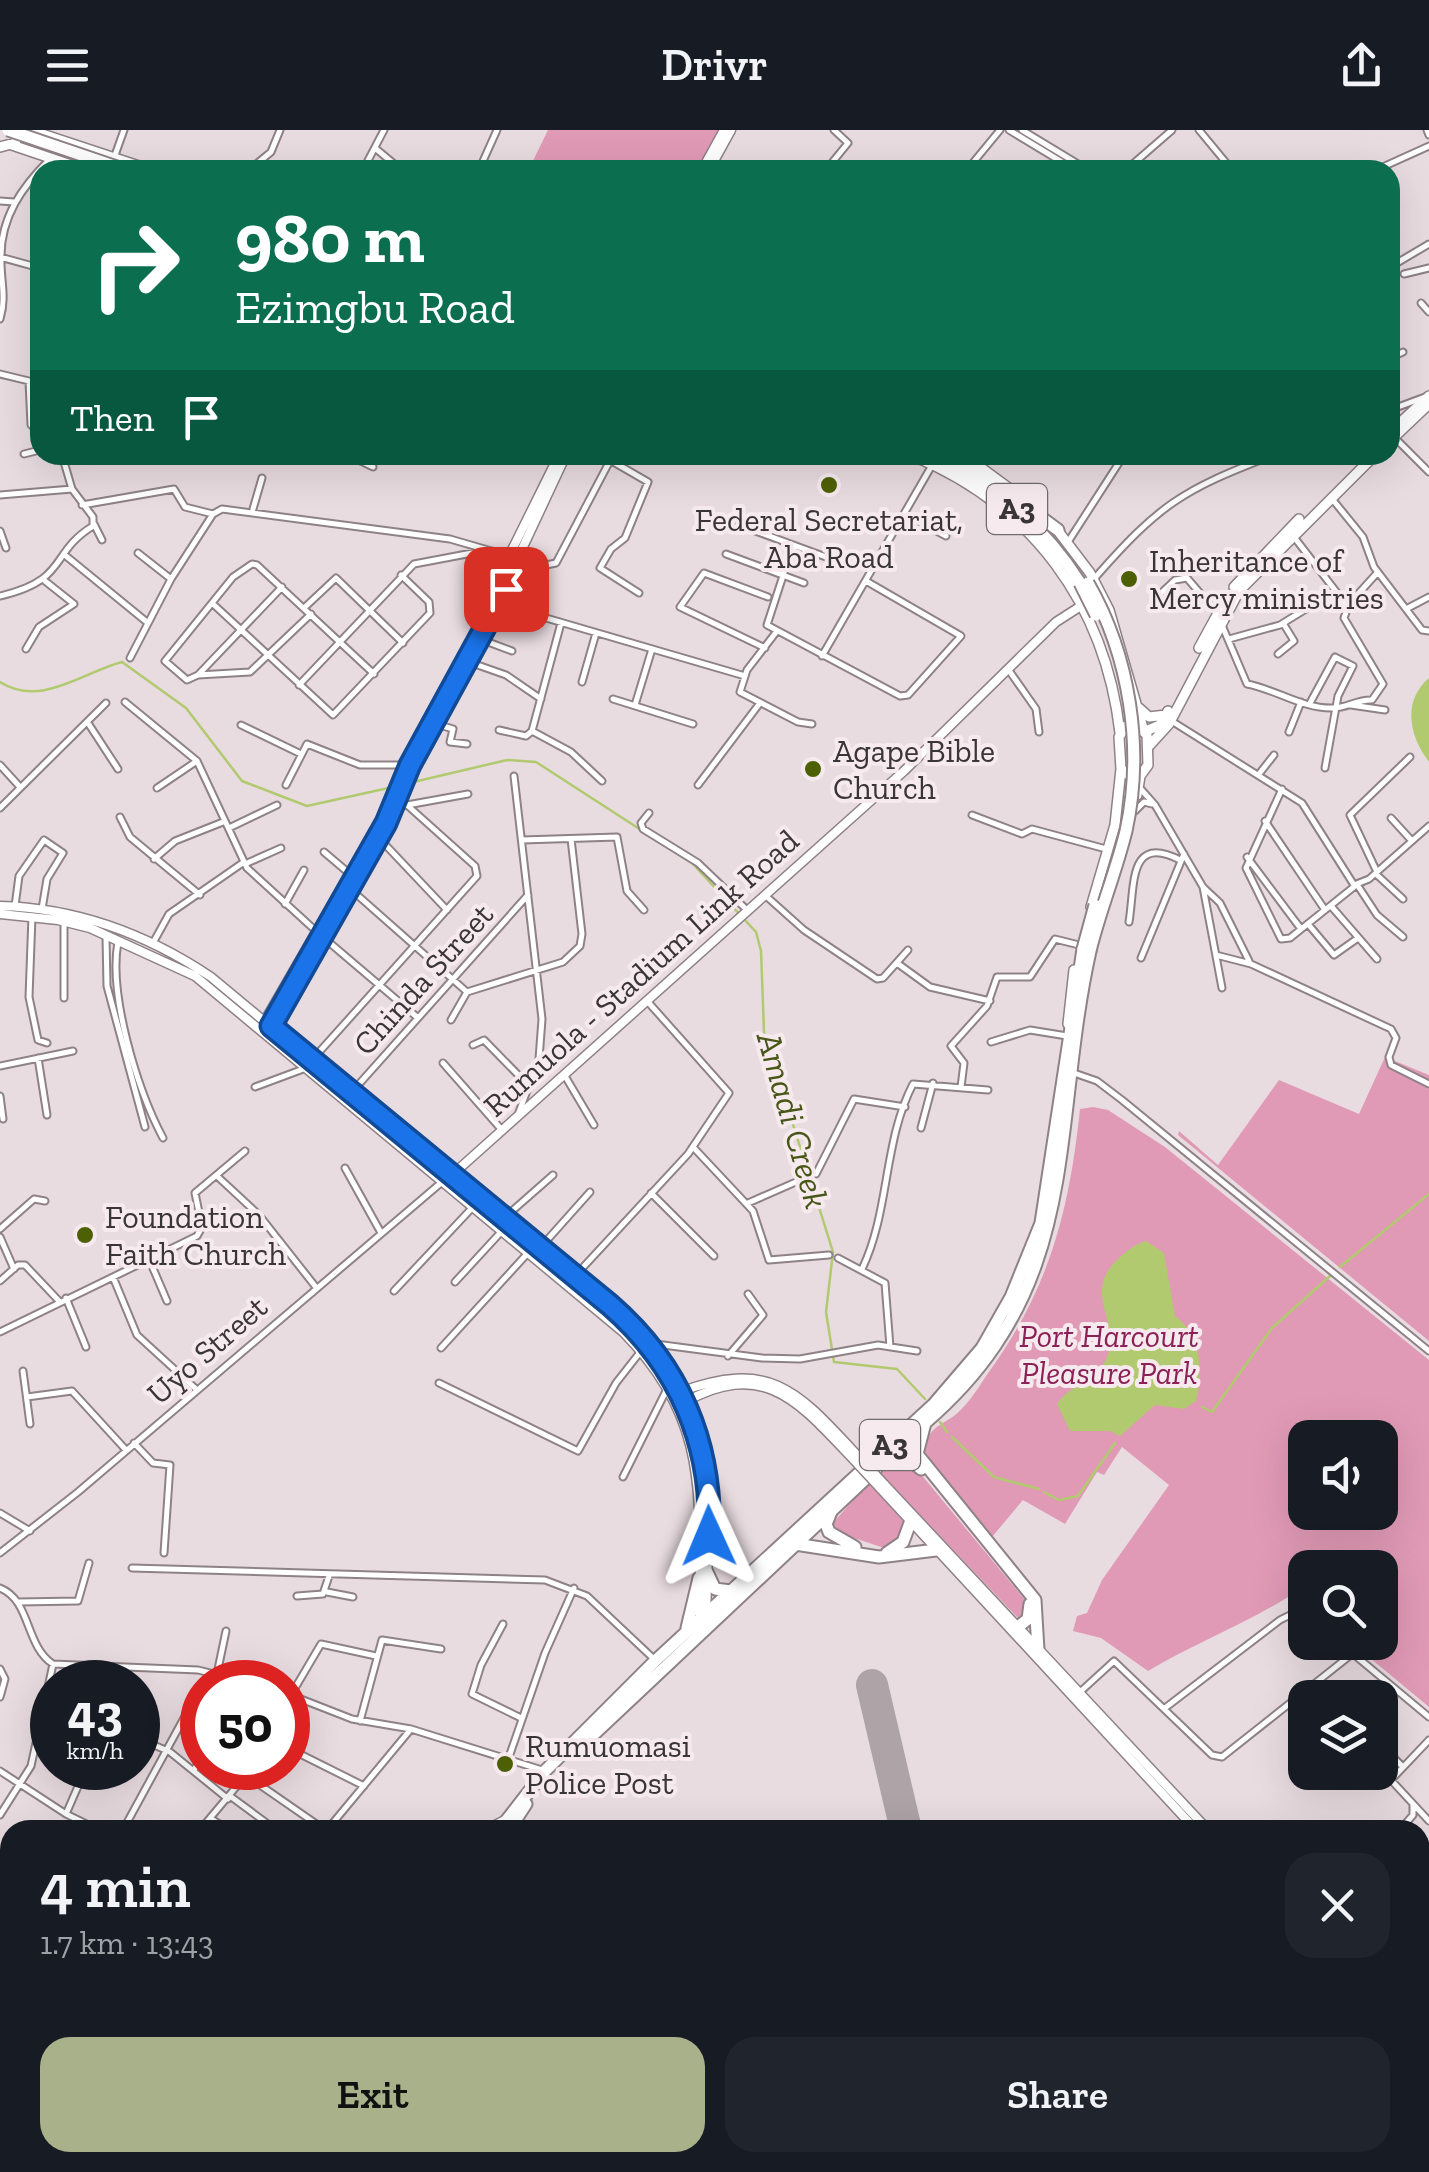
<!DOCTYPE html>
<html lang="en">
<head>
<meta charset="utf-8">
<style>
	:root { --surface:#171b24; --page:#20242c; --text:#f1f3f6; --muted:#9ea1a6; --accent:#a8b18a }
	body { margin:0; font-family:"Zilla Slab",serif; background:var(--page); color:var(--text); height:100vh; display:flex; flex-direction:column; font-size:38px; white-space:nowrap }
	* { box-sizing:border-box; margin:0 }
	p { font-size:32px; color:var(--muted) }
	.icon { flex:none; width:55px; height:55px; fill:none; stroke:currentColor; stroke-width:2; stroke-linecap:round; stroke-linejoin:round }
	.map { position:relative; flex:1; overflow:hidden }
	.sheet { position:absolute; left:0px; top:1690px; width:1430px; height:352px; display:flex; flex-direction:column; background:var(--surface); border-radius:30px 30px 0 0; box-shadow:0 10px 40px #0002 }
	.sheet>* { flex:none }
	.top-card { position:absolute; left:30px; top:30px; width:1370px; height:305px; border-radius:30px; box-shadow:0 10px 40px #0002; background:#0b6e4f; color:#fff; overflow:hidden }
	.controls { position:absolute; left:1288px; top:1290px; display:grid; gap:20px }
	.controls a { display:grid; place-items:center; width:110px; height:110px; border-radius:20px; background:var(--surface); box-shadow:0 10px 40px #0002; font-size:50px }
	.speed { position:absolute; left:30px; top:1530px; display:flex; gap:20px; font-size:50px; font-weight:700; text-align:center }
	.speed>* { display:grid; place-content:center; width:130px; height:130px; border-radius:50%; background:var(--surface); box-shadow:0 10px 40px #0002; line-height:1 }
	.speed small { font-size:25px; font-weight:400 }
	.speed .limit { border:15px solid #d22; background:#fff; color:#111 }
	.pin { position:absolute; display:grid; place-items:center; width:85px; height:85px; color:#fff; margin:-42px; border-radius:20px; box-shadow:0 5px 15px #0006 }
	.me { position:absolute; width:110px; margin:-55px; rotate:359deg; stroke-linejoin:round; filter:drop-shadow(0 0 8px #0008) }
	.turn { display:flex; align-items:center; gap:35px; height:210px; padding:0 40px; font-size:45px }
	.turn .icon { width:130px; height:130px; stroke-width:2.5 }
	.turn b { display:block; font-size:70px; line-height:85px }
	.then { display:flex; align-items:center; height:95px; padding:0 40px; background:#0003; gap:20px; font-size:38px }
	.round { display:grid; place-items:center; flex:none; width:105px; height:105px; border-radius:30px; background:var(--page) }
	.head { display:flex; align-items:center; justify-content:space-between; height:170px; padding:0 40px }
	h1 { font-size:60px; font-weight:600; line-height:75px }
	.button { display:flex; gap:20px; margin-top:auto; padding:20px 40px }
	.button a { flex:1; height:115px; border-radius:30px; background:var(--accent); color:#111; font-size:40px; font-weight:600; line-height:115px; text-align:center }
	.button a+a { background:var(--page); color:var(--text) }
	header { display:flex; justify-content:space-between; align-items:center; height:130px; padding:0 40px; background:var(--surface); font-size:45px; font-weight:600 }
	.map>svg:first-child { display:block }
</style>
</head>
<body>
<header><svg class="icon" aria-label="menu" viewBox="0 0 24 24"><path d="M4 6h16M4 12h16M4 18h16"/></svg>Drivr<svg class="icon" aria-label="share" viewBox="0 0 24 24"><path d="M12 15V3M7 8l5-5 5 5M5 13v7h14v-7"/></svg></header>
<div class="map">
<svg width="1429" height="2042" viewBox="0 0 1429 2042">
	<rect width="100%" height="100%" fill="#e9dce1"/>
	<!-- green -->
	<path fill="#e19ab5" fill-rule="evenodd" d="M548 0H723L701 40H545L531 35Z
		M1385 927 1429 945V1211L1178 1005 1179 1001 1218 1035 1279 950 1359 984Z
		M1093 977 1108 980 1165 1017 1429 1230V1577L1352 1513 1380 1512V1438H1305V1473L1293 1464C1246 1494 1195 1513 1148 1541L1101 1508 1073 1501 1077 1486 1087 1483 1102 1450 1169 1355 1122 1317 1104 1345 1097 1342 1065 1394 1023 1370 992 1407 923 1320C929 1300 936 1297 951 1288 965 1279 977 1260 986 1246 1049 1160 1069 1083 1080 979ZM1305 1308H1380V1382H1305Z
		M910 1331 1025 1470V1485L1020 1490 879 1342Z
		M869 1352 904 1392 898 1411 884 1418 839 1403 832 1394Z"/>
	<!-- water -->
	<path fill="#b1c96f" d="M1429 548V632C1409 606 1402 571 1429 548Z
		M1146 1111 1164 1123 1175 1186C1202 1205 1203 1244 1196 1271L1184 1279 1155 1275 1120 1306 1110 1301H1070L1057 1274C1071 1253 1099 1250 1107 1227 1121 1193 1084 1166 1114 1133 1123 1124 1133 1115 1146 1111Z"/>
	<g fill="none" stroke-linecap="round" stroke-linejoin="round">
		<!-- stream -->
		<path stroke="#b1c96f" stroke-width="2.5" d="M0 552C41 578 83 542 122 532L186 578 242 651 307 676 393 657
			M405 654 507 630 536 632 692 733 756 802 761 821 764 902 833 1122 826 1182 834 1232 897 1239 925 1269
			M1340 1137 1429 1064
			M1202 1277 1212 1282 1272 1198 1330 1146
			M940 1292 947 1302
			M952 1307 994 1347 1039 1359
			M1044 1362 1059 1370 1078 1366 1115 1313"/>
		<!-- taxiway -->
		<path stroke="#aea3a7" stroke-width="12" d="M1063 2032 1065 2042
			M885 2041 920 2032"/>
		<!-- runway -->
		<path stroke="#aea3a7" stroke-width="32" d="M872 1555 906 1700
			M983 2032 985 2042"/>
		<defs>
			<path id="street" d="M1009 0 1075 40
				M1022 0 1088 40
				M1199 0 1228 35
				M1427 0 1429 5
				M375 18 393 33
				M114 28 124 0
				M249 40 271 22 280 0
				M363 40 384 0
				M479 40 497 0
				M826 40 848 13 834 0
				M967 40 1000 0
				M1126 40 1172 0
				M1376 40 1429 16
				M0 71 14 72
				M0 127 40 138
				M1390 137 1429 114
				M1404 144 1429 138
				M1421 173 1429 182
				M0 189C7 166 0 149 1 126 1 87 22 57 49 30
				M38 198 40 195
				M1390 228 1403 222
				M0 244 29 251 31 295 40 300
				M1390 280 1425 267
				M1394 307 1429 342
				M24 324 40 320
				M348 325 373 337
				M610 330 648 352 625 408 611 419 600 438 639 463
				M0 365 72 359
				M1333 370 1363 407 1374 437 1422 500 1429 501
				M82 375 174 359 185 377 213 384
				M253 379 262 348
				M904 384 946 406
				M94 394 102 410
				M739 395 826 427
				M0 401 6 418
				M1294 407 1348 477
				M1068 412 1124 325
				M793 415 767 495 900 566 908 565 961 506 866 451
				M138 423 171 449
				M726 424 804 453
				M66 426 148 493
				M1094 449C1159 375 1181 360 1274 325
				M0 466C69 450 49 423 93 396V387L72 359 62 325
				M1156 468 1175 450 1187 448 1217 483
				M212 473 333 585 430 483 429 472 401 445
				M498 474 745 546
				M304 478 336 448 403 513
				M1406 479 1429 467
				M311 484 250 542 198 545 187 550 165 531 233 447 252 434 257 435 374 544
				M1221 493 1247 554C1275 559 1303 579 1333 578 1347 578 1358 569 1372 570L1383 554 1344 488 1349 474 1378 442
				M777 501 747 540 740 562 798 592 812 594
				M480 509 512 521
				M1229 509 1280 495 1335 461
				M765 518 680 477 704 443 768 467
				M26 519 39 497 74 474 45 451
				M1278 524 1294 511 1283 493
				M822 526 931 337
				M130 528 171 449 213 384 222 379 450 409 488 420
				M469 532 506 545 541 569
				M1008 539 1036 579 1039 602
				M198 545 282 457
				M582 552 596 503
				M299 555 414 434 488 420 546 435 556 433 613 325
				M613 569 693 594
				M125 572 197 631 247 738 316 801
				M1310 573 1335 527 1353 536 1338 566 1325 638
				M635 575 652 519
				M1351 575 1385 580
				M1170 590 1302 673 1354 755 1369 749 1429 696
				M88 593 118 639
				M433 593 453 599 450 612 467 614
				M241 595 301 624
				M499 600 526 606 532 601 561 493
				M532 601 571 622 602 651
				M1289 602 1301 572
				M0 635 20 657
				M1259 644 1274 625
				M514 646 542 889 539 929 519 982
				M286 655 307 614 360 635H403
				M698 655 760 573
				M1139 657 1155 675 1203 757 1222 858
				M157 658 197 631
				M1282 659 1246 738 1281 809 1290 808 1355 756
				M407 675 468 664
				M0 678 106 573
				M1135 681 1144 672 1152 674
				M649 683 641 693 643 699 698 733 747 780
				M972 685 1022 704 1032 699 1106 719
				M120 687 130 707 200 765
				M1391 688 1412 711
				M1265 691 1325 780
				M229 698 277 675
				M378 707 447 780
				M522 710 617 707 627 761 644 780
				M324 722 350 744
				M1247 727 1301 799
				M154 729 175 711 223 692
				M245 734 281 718
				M1377 742 1350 685 1410 627
				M1376 744 1403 769
				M347 756 467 862 563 832 580 816 582 804 571 709
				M1358 756 1377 785 1403 807
				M1203 757 1220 773 1249 831
				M766 766 804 800 877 849 883 848 908 820
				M285 774 304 740
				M15 776 19 746 44 710 63 723 47 749 42 779
				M1331 776 1377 829
				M32 786 29 867 38 910 47 913
				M64 791V868
				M1129 792C1135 756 1128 703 1180 730
				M1308 794 1334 825 1358 808
				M106 807 107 856 145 997
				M324 808 418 888
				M118 812C108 865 138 961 163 1008
				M153 813 169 784 244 732
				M1216 825 1251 834 1391 899 1396 908 1389 927 1391 935 1429 954
				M1141 828 1184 724
				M897 833 930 857 990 871
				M451 890 467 862
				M991 912 1030 900 1067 906
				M473 915 484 910 530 957
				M38 928 47 985
				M312 930 477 746 475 736 407 675 392 679
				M443 933 501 999
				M0 936 73 921
				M1074 943 1097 951 1122 970 1429 1221
				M565 946 594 995
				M255 957 306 938
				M961 957 964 933 951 916 987 876 997 847H1030L1055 809 1079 815
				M351 963 528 765
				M0 966 3 989
				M921 998 933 953
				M693 1017 753 1081 769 1130 829 1125
				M345 1038 380 1101
				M816 1044 854 969 905 977
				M218 1047 259 1085 315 1156
				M651 1063 714 1126
				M748 1073 805 1048
				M504 1088 553 1045
				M0 1099 34 1069 45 1071
				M0 1107 14 1139
				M540 1118 590 1062
				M838 1128 885 1153 890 1217
				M149 1129 167 1171
				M862 1139C890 1081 883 1012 913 954L988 960
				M575 1146 688 1024 729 963 648 872
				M113 1147 137 1205 196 1259
				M0 1151 18 1135H25L59 1171
				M455 1152 501 1102
				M394 1161 472 1078
				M66 1168 86 1217
				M0 1202 197 1106 202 1097 195 1063 245 1021
				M648 1213 762 1228 800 1229 878 1215 917 1221
				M441 1218 527 1124
				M728 1226 763 1185 748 1164
				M23 1241 30 1294
				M439 1253 578 1321 616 1253 641 1221
				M27 1267 72 1261 126 1320
				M134 1313 153 1333 170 1335 164 1423
				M623 1347 667 1259
				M0 1383 30 1401
				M0 1423 78 1362 442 1052
				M132 1438 545 1450 587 1466 655 1530
				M0 1458C31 1470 25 1516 53 1534L198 1540 247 1552
				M327 1462 353 1467
				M297 1466 323 1464 329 1446
				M18 1472 78 1471 89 1433
				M503 1494 481 1535 472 1564 521 1588
				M1339 1512 1429 1587
				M0 1539 5 1549 0 1567
				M217 1544 226 1501
				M1318 1551 1334 1568
				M1080 1562 1114 1531 1212 1625 1222 1627 1352 1524
				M288 1564 352 1589 411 1599 542 1640
				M288 1570 321 1514 376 1526
				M1165 1578 1280 1490 1294 1483 1305 1486
				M360 1591 382 1510 441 1519
				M138 1608 170 1622 228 1669
				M1429 1610 1391 1650 1429 1691
				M1380 1614 1402 1636
				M288 1618 364 1656
				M509 1627 545 1523 574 1458
				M194 1640 202 1626
				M0 1641 66 1684 99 1700
				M247 1646 325 1700
				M230 1666 276 1700
				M66 1684 86 1638
				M0 1685 31 1636 53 1534
				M210 1688 229 1700
				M123 1700 202 1555
				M200 1700 252 1638
				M327 1700 411 1599
				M1400 1700 1413 1685V1675
				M1420 1728 1429 1720
				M1420 1838 1429 1830
				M1420 1848 1429 1840
				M0 1854 10 1842
				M0 1881 10 1890
				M1420 1896 1429 1907
				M0 1956 10 1945
				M1420 1986 1429 1995
				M240 2032 245 2042
				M1284 2032 1287 2042
				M1335 2032 1337 2042
				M1384 2032 1386 2042
				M1404 2032 1413 2042
				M6 2042 14 2032
				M292 2042 304 2032"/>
			<path id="secondary" d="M702 40 724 0
				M709 40 731 0
				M0 776C77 778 147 804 211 847L640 1203C716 1291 710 1373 706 1483
				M0 784 58 790 90 798 195 846 623 1202C713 1293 698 1372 700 1488
				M264 892 381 690 403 635 493 470 510 424 559 325
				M268 899 386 693 409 635 480 509 566 325
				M452 1045 904 641 1056 492 1084 474
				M680 1262C772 1228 798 1262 858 1326
				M685 1272C766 1227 801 1275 854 1330
				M884 1354 1208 1700
				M880 1358 1196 1700
				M1420 1927 1429 1937
				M1420 1940 1429 1950"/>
			<path id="primary" d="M30 0 151 40
				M12 15 86 40
				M0 17 15 13 20 0
				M1390 302 1429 266
				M1390 311 1429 274
				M911 325C1032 375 1105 473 1120 603
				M964 325 1025 370
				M1055 397 1090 443 1109 480 1143 598
				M1234 457 1299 389
				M1199 518 1223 474
				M1139 578 1149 587 1166 585
				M1135 594 1147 605 1148 635 1140 646 1131 647 1121 639 1119 607 1126 596Z
				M1146 601 1160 595 1168 581
				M1148 617 1169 594 1239 461 1375 325
				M1137 665 1140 646
				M1091 777 1115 695 1121 639
				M1068 894 1074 840
				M486 1700 504 1691
				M0 1742 10 1753
				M0 1752 10 1763
				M273 2032 279 2042
				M282 2032 288 2042
				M125 2042 133 2032
				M134 2042 143 2032"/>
			<path id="highway" d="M932 325C993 354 1044 395 1080 453
				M950 325 1002 357
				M1015 368 1058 400
				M926 1292C1085 1155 1050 1001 1090 821
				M925 1293 917 1324 1035 1470 1038 1520
				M881 1333 906 1327 921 1339
				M831 1382 826 1394 829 1402 855 1417
				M795 1414 879 1427 936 1420
				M887 1423 903 1412 910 1393
				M707 1442 715 1459 731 1461
				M1018 1497 1028 1489 1030 1474
				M687 1498 699 1448
				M576 1621 876 1339
				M499 1700 545 1641 655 1531 934 1274 982 1218 1011 1167 1041 1093 1083 819
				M509 1700 526 1674
				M370 2042 373 2032"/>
		</defs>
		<!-- street casing -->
		<use href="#street" stroke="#8e8286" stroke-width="9"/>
		<!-- secondary casing -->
		<use href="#secondary" stroke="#8e8286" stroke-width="11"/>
		<!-- primary casing -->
		<use href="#primary" stroke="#8e8286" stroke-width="12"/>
		<!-- highway casing -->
		<use href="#highway" stroke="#8e8286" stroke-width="15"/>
		<!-- street -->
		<use href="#street" stroke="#fff" stroke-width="5"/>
		<!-- secondary -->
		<use href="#secondary" stroke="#fff" stroke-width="8"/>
		<!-- primary -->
		<use href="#primary" stroke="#fff" stroke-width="9"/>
		<!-- highway -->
		<use href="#highway" stroke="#fff" stroke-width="11"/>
		<defs>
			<path id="secondary-bridge" d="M858 1326 884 1354
				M854 1330 880 1358"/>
			<path id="highway-bridge" d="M8 0 120 38
				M1080 453 1096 485
				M1088 453C1130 526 1144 619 1126 701 1116 742 1100 780 1090 821
				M1083 819 1095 775"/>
		</defs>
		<!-- secondary-bridge casing -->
		<use href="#secondary-bridge" stroke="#8e8286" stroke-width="11" stroke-linecap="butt"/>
		<!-- highway-bridge casing -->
		<use href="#highway-bridge" stroke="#8e8286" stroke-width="15" stroke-linecap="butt"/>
		<!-- secondary-bridge -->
		<use href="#secondary-bridge" stroke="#fff" stroke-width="8"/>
		<!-- highway-bridge -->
		<use href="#highway-bridge" stroke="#fff" stroke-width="11"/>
	</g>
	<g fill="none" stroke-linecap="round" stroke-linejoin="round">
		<defs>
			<path id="route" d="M506 459 410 635 386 693 271 896 610 1175C679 1235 713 1314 709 1406"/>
		</defs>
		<!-- route casing -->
		<use href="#route" stroke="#114b97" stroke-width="25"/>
		<!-- route -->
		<use href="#route" stroke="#1a73e8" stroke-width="18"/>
	</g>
	<!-- markers -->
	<g fill="#4e6006" stroke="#f6eaee" stroke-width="4">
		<circle cx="829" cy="355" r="10"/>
		<circle cx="1129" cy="449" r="10"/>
		<circle cx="813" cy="639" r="10"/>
		<circle cx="85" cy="1105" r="10"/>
		<circle cx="505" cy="1634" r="10"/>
	</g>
	<g text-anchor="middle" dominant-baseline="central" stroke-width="8" stroke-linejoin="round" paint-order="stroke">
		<!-- shield labels -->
		<g fill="#f6eaee" stroke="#726b6e" stroke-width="2.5">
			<rect x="987" y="354" width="60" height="50" rx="8"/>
			<rect x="860" y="1290" width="60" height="50" rx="8"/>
		</g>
		<g font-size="30" font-weight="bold" fill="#3a3537">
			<text x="1017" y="379">A3</text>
			<text x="890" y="1315">A3</text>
		</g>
		<!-- poi labels -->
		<g font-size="32" fill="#3a3537" stroke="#f6eaee" text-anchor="start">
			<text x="829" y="390" text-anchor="middle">Federal Secretariat,<tspan x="829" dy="37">Aba Road</tspan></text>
			<text x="1149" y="431">Inheritance of<tspan x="1149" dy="37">Mercy ministries</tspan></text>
			<text x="833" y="621">Agape Bible<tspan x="833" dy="37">Church</tspan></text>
			<text x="105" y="1087">Foundation<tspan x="105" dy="37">Faith Church</tspan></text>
			<text x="525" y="1616">Rumuomasi<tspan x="525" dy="37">Police Post</tspan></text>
		</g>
		<!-- street labels -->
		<g font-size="32" fill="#3a3537" stroke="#f6eaee">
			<text transform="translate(641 843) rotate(-42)">Rumuola - Stadium Link Road</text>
			<text transform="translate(423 849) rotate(-48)">Chinda Street</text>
			<text transform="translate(207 1220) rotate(-41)">Uyo Street</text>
		</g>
		<!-- park labels -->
		<g font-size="32" font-style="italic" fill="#8b2156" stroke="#f6eaee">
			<text x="1109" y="1206">Port Harcourt<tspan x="1109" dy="37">Pleasure Park</tspan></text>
		</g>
		<!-- water labels -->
		<g font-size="35" font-style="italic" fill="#485717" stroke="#f6eaee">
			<text transform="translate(793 990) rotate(74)">Amadi Creek</text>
		</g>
	</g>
</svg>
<div class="controls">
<a><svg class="icon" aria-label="sound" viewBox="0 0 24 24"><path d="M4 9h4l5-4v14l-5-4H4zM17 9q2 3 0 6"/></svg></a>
<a><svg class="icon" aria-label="search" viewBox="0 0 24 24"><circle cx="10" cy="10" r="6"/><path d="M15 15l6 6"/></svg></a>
<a><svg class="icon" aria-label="layers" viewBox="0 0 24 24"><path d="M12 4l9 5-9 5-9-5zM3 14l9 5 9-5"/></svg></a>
</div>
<div class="speed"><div>43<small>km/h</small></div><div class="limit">50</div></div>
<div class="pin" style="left:506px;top:459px;background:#d93025"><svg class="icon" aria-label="arrive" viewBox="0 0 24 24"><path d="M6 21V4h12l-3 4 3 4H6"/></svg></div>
<svg class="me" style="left:709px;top:1406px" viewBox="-20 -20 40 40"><path d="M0-17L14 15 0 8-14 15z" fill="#1a73e8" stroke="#fff" stroke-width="4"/></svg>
<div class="top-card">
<div class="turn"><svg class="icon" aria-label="right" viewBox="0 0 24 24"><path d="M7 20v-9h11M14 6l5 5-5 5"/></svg><div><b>980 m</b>Ezimgbu Road</div></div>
<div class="then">Then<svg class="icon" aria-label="arrive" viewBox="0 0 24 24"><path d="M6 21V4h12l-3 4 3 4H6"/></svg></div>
</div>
<section class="sheet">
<div class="head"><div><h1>4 min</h1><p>1.7 km · 13:43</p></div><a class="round"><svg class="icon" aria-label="close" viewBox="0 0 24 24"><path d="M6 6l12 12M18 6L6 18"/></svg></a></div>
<div class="button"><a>Exit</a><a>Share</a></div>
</section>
</div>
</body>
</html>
